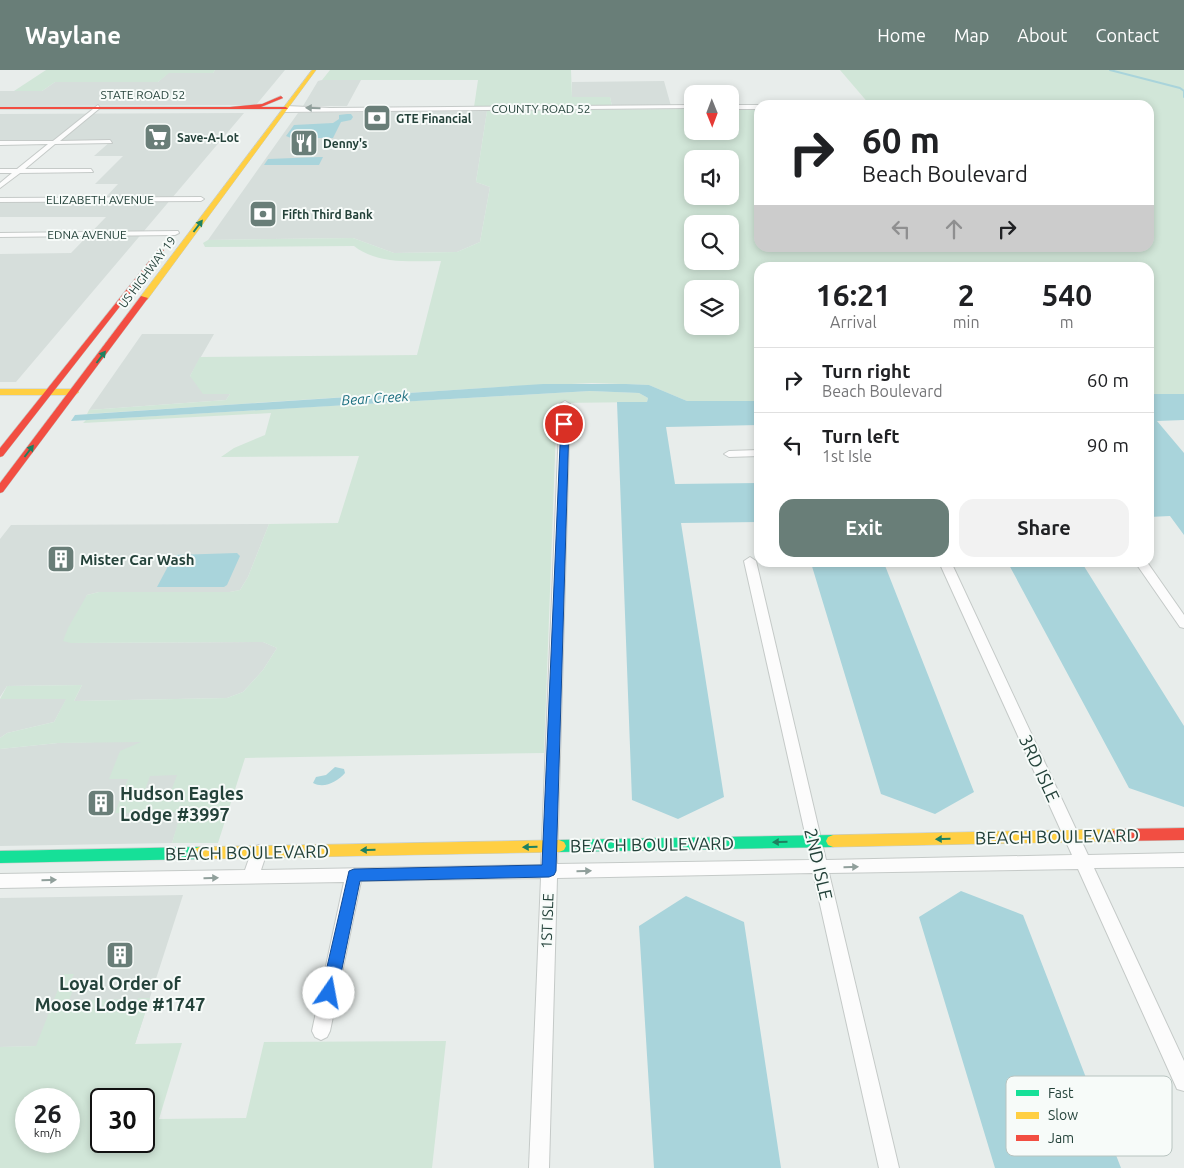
<!DOCTYPE html>
<html lang="en">
<head>
<meta charset="utf-8">
<style>
	:root { --surface:#fff; --page:#f2f2f2; --text:#202124; --muted:#757577; --line:#e0e0e0; --accent:#697e78 }
	body { margin:0; font-family:Ubuntu,sans-serif; background:var(--page); color:var(--text); height:100vh; display:flex; flex-direction:column; font-size:19px; white-space:nowrap }
	* { box-sizing:border-box; margin:0 }
	p { font-size:16px; color:var(--muted) }
	.icon { flex:none; width:28px; height:28px; fill:none; stroke:currentColor; stroke-width:2; stroke-linecap:round; stroke-linejoin:round }
	.map { position:relative; flex:1; overflow:hidden }
	.details { position:absolute; left:754px; top:192px; width:400px; height:305px; display:flex; flex-direction:column; background:var(--surface); border-radius:15px; box-shadow:0 2px 8px #0003 }
	.details>* { flex:none }
	.banner { position:absolute; left:754px; top:30px; width:400px; height:152px; border-radius:15px; box-shadow:0 2px 8px #0003; background:#fff; color:var(--text); overflow:hidden }
	.needle { width:32px; rotate:179deg }
	.buttons { position:absolute; left:684px; top:15px; display:grid; gap:10px }
	.buttons a { display:grid; place-items:center; width:55px; height:55px; border-radius:10px; background:var(--surface); box-shadow:0 2px 8px #0003; font-size:25px }
	.speed { position:absolute; left:15px; top:1018px; display:flex; gap:10px; font-size:25px; font-weight:700; text-align:center }
	.speed>* { display:grid; place-content:center; width:65px; height:65px; border-radius:50%; background:var(--surface); box-shadow:0 2px 8px #0003; line-height:1 }
	.speed small { font-size:12px; font-weight:400 }
	.speed .limit { border:2px solid #111; border-radius:8px; background:#fff; color:#111 }
	.pin { position:absolute; display:grid; place-items:center; width:42px; height:42px; color:#fff; margin:-21px; border:2px solid #fff; border-radius:50%; box-shadow:0 1px 5px #0007 }
	.me { position:absolute; width:55px; margin:-28px; rotate:12deg; stroke-linejoin:round; filter:drop-shadow(0 0 4px #0008) }
	.turn { display:flex; align-items:center; gap:18px; height:105px; padding:0 25px; font-size:22px }
	.turn .icon { width:65px; height:65px; stroke-width:2.5 }
	.turn b { display:block; font-size:35px; line-height:42px }
	.lanes { display:flex; align-items:center; height:48px; padding:0 25px; background:#0003; justify-content:center; gap:25px; direction:ltr }
	.lanes .off { opacity:.35 }
	.eta { display:flex; justify-content:space-evenly; align-items:center; height:85px; text-align:center }
	.eta b { font-size:30px; font-weight:600; line-height:35px }
	.button { display:flex; gap:10px; margin-top:auto; padding:10px 25px }
	.button a { flex:1; height:58px; border-radius:15px; background:var(--accent); color:#fff; font-size:20px; font-weight:600; line-height:58px; text-align:center }
	.button a+a { background:var(--page); color:var(--text) }
	ul { padding:0; list-style:none }
	li { display:flex; align-items:center; gap:15px; height:65px; padding:0 25px; border-top:1px solid var(--line) }
	li div { flex:1 }
	li b { display:block; font-size:19px }
	li em { font-style:normal }
	header { display:flex; align-items:center; gap:30px; box-sizing:border-box; height:70px; padding:0 25px; background:var(--accent); color:#fff }
	header strong { font-size:24px }
	nav { display:flex; gap:28px; margin-inline-start:auto; font-size:18px }
	.map>svg:first-child { display:block }
</style>
</head>
<body>
<header>
<strong>Waylane</strong>
<nav><a>Home</a><a>Map</a><a>About</a><a>Contact</a></nav>
</header>
<div class="map">
<svg width="1184" height="1098" viewBox="0 0 1184 1098">
	<rect width="100%" height="100%" fill="#e8edeb"/>
	<!-- built -->
	<path fill="#d6dedb" d="M215 0H285L256 35 0 36V21H42L55 12H158L168 3H213Z
		M322 10H361L347 36H303L318 11Z
		M664 11 671 36H612L610 27H572V12Z
		M487 41 476 112 490 117 480 172 457 182 394 183 353 168 208 170 298 43Z
		M244 43 16 312H0V184L71 183 106 147H0V128H105L118 114H95L123 86H94L111 71H0V44Z
		M142 264H214L190 306 230 324 226 330 89 340Z
		M269 454 248 507 240 520 230 522H99L87 525 71 573 263 572 277 578 263 600 243 622 227 628 74 631 82 615 7 616 0 627V469L11 455Z
		M67 628 54 652 7 663 0 668V629Z
		M206 669 172 773 0 776V679L58 673Z
		M183 825 135 974 0 977V828Z"/>
	<!-- green -->
	<path fill="#d1e6d8" fill-rule="evenodd" d="M46 0H215L213 3H169L158 12H55L42 21H14Z
		M330 0H571L572 27H610L612 36 474 37 478 10H322Z
		M840 0H1184V324H1149V198H759V331H687L649 315 592 313 484 318 87 344 89 340 226 330 230 324H203L190 306 200 287 417 285 441 191C412 191 378 195 354 176L205 177 203 173 208 170 353 168 394 183 457 182 480 172 490 117 476 112 487 41 692 39V61H730V39L759 38V178H1149V35H870ZM692 89H730V126H692ZM692 154H730V191H692ZM692 219H730V256H692Z
		M590 321 639 323 648 328 647 332 557 333 544 683 245 688 218 773H172L181 742 115 743 128 709H109L120 681 141 672 58 673 0 679V668L7 663 54 652 66 629H0L7 616 82 615 74 631 227 628 243 622 263 600 277 578 263 572 71 573 63 571 68 558 87 525 99 522H230L240 520 248 507 269 454 338 453 359 386 221 387 234 378 265 365 271 343 83 353 86 350ZM177 705 168 730 141 731 150 706Z
		M64 904H74L70 913 75 914 69 931 125 929 124 935 136 934 138 928H150L135 974 182 973 159 1049 246 1048 264 972 446 971 432 1098H0V977L36 976ZM26 1029H69V1071H26ZM101 1029H144V1071H101Z"/>
	<!-- water -->
	<path fill="#a9d4db" d="M347 44H351L353 47 351 50 341 52 333 68H291L286 66 294 55 333 53 339 49V45Z
		M320 87H323L319 95H264L268 89Z
		M543 314H626L649 315 687 331H759V355L666 357 675 414 759 413V452L681 453 724 727 678 749 632 730 617 332H647L648 328 639 323 590 321 71 351 75 345Z
		M1149 324H1184V350L1157 351 1184 383V465L1170 446 1149 447Z
		M237 483 240 486 227 515 224 517H157L174 485Z
		M811 493H884L974 722 935 744 881 724Z
		M1008 493H1082L1184 656V737L1129 718Z
		M335 697 344 699 345 703C337 712 324 719 313 713L316 707 326 705Z
		M961 821 1023 845 1121 1098H995L919 847Z
		M686 826 744 852 781 1098H654L639 856Z"/>
	<g fill="none" stroke-linecap="round" stroke-linejoin="round">
		<!-- stream -->
		<path stroke="#a9d4db" stroke-width="2" d="M1110 0 1180 18 1184 21
			M1184 21V27"/>
		<defs>
			<path id="street" d="M98 35 100 38 60 71 110 70 112 73 55 74 25 99H91L93 102 20 103 0 118V113L12 103H0V99H17L48 74 0 75V71H53Z
				M730 35H759V39H730Z
				M286 36 330 38 692 35V38L282 42Z
				M0 128 201 127 204 129 201 131 0 132Z
				M178 161 179 163 175 165 0 167V163Z
				M565 331 570 334 557 794 811 790 744 491 750 487 756 491 826 790 1072 785 939 492H951L1088 785 1184 783V797L1094 798 1184 991V1021L1177 1019 1078 799 829 803 899 1098H879L813 803 557 808 549 1098H529L541 808 361 811 330 961 327 967 321 970 315 967 312 961 344 812 0 818V804L245 800 253 777 259 775 265 777 267 782 261 800 541 795 560 334Z
				M759 380V386L729 387 724 384 729 381Z
				M1135 492H1147L1184 545V558L1180 557Z"/>
			<path id="fast" d="M833 765 838 767 840 771 838 775 833 777 559 782 554 780 552 776 554 772 559 770Z
				M199 777 204 779 206 783 204 787 199 789 0 793V781Z"/>
			<path id="slow" d="M312 0H316L147 230H141V226Z
				M0 319H75L79 322 75 325H0Z
				M1118 759 1123 761 1125 765 1123 769 1118 771 833 777 828 775 826 771 828 767 833 765Z
				M559 770 564 772 566 776 564 780 559 782 199 789 194 787 192 783 194 779 199 777Z"/>
			<path id="jam" d="M281 26 283 28 261 37H286L288 39H0V37H230L262 34Z
				M159 179 164 180 3 386 0 387V378Z
				M141 226 148 228 3 422 0 423V413Z
				M1184 758V770L1118 771 1113 769 1111 765 1113 761 1118 759Z"/>
		</defs>
		<!-- street casing -->
		<use href="#street" stroke="#c5cac8" stroke-width="2"/>
		<!-- fast casing -->
		<use href="#fast" stroke="#c3cbc8" stroke-width="1"/>
		<!-- slow casing -->
		<use href="#slow" stroke="#c3cbc8" stroke-width="1"/>
		<!-- jam casing -->
		<use href="#jam" stroke="#c3cbc8" stroke-width="1"/>
		<!-- street -->
		<use href="#street" fill="#fcfcfc" fill-rule="evenodd"/>
		<!-- fast -->
		<use href="#fast" fill="#16e098" fill-rule="evenodd"/>
		<!-- slow -->
		<use href="#slow" fill="#ffcf43" fill-rule="evenodd"/>
		<!-- jam -->
		<use href="#jam" fill="#f24e42" fill-rule="evenodd"/>
	</g>
	<!-- one-way arrows -->
	<defs><path id="oneway-solid" d="M-6-.8H1V-3.2L6.5 0L1 3.2V.8H-6Z" transform="scale(1.25)"/></defs>
	<g fill="#909f9b">
		<use href="#oneway-solid" transform="translate(313 38) rotate(-179)"/>
		<use href="#oneway-solid" transform="translate(851 797) rotate(-1)"/>
		<use href="#oneway-solid" transform="translate(584 801) rotate(-1)"/>
		<use href="#oneway-solid" transform="translate(211 808) rotate(-1)"/>
		<use href="#oneway-solid" transform="translate(49 810) rotate(-1)"/>
	</g>
	<g fill="#1e8160">
		<use href="#oneway-solid" transform="translate(198 156) rotate(-53)"/>
		<use href="#oneway-solid" transform="translate(101 287) rotate(-53)"/>
		<use href="#oneway-solid" transform="translate(29 381) rotate(-53)"/>
		<use href="#oneway-solid" transform="translate(943 769) rotate(179)"/>
		<use href="#oneway-solid" transform="translate(780 772) rotate(179)"/>
		<use href="#oneway-solid" transform="translate(530 777) rotate(179)"/>
		<use href="#oneway-solid" transform="translate(368 780) rotate(179)"/>
	</g>
	<!-- route -->
	<path fill="#1a73e8" stroke="#114b97" d="M561 352H564L569 354 556 801 554 805 549 807 360 811 337 923 334 929 329 931 323 929 321 923 349 801 354 799 542 795Z"/>
	<!-- icons -->
	<defs>
		<symbol id="bank-square" viewBox="-11 -11 22 22"><rect x="-9" y="-9" width="18" height="18" rx="4" fill="#697e78" stroke="#f7fbf9"/><path d="M-6-4H6V4H-6ZM0-2.3a2.3 2.3 0 1 0 0 4.6a2.3 2.3 0 1 0 0-4.6Z" fill="#fff"/></symbol>
		<symbol id="supermarket-square" viewBox="-11 -11 22 22"><rect x="-9" y="-9" width="18" height="18" rx="4" fill="#697e78" stroke="#f7fbf9"/><path d="M-6-5.5h2.5l.6 2H6L4.5 2H-2.5L-4.4-4H-6ZM-1.5 3.2a1.3 1.3 0 1 0 .1 0ZM3 3.2a1.3 1.3 0 1 0 .1 0Z" fill="#fff"/></symbol>
		<symbol id="restaurant-square" viewBox="-11 -11 22 22"><rect x="-9" y="-9" width="18" height="18" rx="4" fill="#697e78" stroke="#f7fbf9"/><path d="M-5-6h1v4h1v-4h1v4h1v-4h1v5L-1.5 .5V6h-2V.5L-5-1ZM5-6V6H3V1.5H1.5Q1.5-4 5-6Z" fill="#fff"/></symbol>
		<symbol id="building-square" viewBox="-11 -11 22 22"><rect x="-9" y="-9" width="18" height="18" rx="4" fill="#697e78" stroke="#f7fbf9"/><path d="M-4-6H4V6H1V3H-1V6H-4ZM-2.5-4.3h1.7v1.8h-1.7ZM.8-4.3h1.7v1.8H.8ZM-2.5-1h1.7V.8h-1.7ZM.8-1h1.7V.8H.8Z" fill="#fff"/></symbol>
	</defs>
	<g fill-rule="evenodd">
		<use href="#bank-square" x="361" y="32" width="32" height="32"/>
		<use href="#supermarket-square" x="142" y="51" width="32" height="32"/>
		<use href="#restaurant-square" x="288" y="57" width="32" height="32"/>
		<use href="#bank-square" x="247" y="128" width="32" height="32"/>
		<use href="#building-square" x="45" y="473" width="32" height="32"/>
		<use href="#building-square" x="85" y="717" width="32" height="32"/>
		<use href="#building-square" x="104" y="869" width="32" height="32"/>
	</g>
	<g text-anchor="middle" dominant-baseline="central" stroke-width="4" stroke-linejoin="round" paint-order="stroke">
		<!-- far-street labels -->
		<g font-size="12" fill="#24423a" stroke="#f7fbf9">
			<text x="143" y="24">STATE ROAD 52</text>
			<text x="541" y="38">COUNTY ROAD 52</text>
			<text x="100" y="129">ELIZABETH AVENUE</text>
			<text x="87" y="164">EDNA AVENUE</text>
			<text transform="translate(147 202) rotate(-53)">US HIGHWAY 19</text>
		</g>
		<!-- far-poi labels -->
		<g font-size="12" font-weight="bold" fill="#24423a" stroke="#f7fbf9" text-anchor="start">
			<text x="396" y="48">GTE Financial</text>
			<text x="177" y="67">Save-A-Lot</text>
			<text x="323" y="73">Denny's</text>
			<text x="282" y="144">Fifth Third Bank</text>
		</g>
		<!-- far-water labels -->
		<g font-size="14" font-style="italic" fill="#1c6f80" stroke="#f7fbf9">
			<text transform="translate(375 328) rotate(-4)">Bear Creek</text>
		</g>
		<!-- poi labels -->
		<g font-size="15" font-weight="bold" fill="#24423a" stroke="#f7fbf9" text-anchor="start">
			<text x="80" y="489">Mister Car Wash</text>
		</g>
		<!-- street labels -->
		<g font-size="15" fill="#24423a" stroke="#f7fbf9">
			<text transform="translate(547 851) rotate(-88)">1ST ISLE</text>
		</g>
		<!-- near-street labels -->
		<g font-size="18" fill="#24423a" stroke="#f7fbf9">
			<text transform="translate(1040 698) rotate(65)">3RD ISLE</text>
			<text transform="translate(1057 766) rotate(-1)">BEACH BOULEVARD</text>
			<text transform="translate(652 774) rotate(-1)">BEACH BOULEVARD</text>
			<text transform="translate(247 782) rotate(-1)">BEACH BOULEVARD</text>
			<text transform="translate(819 794) rotate(77)">2ND ISLE</text>
		</g>
		<!-- near-poi labels -->
		<g font-size="18" font-weight="bold" fill="#24423a" stroke="#f7fbf9" text-anchor="start">
			<text x="120" y="723">Hudson Eagles<tspan x="120" dy="21">Lodge #3997</tspan></text>
			<text x="120" y="913" text-anchor="middle">Loyal Order of<tspan x="120" dy="21">Moose Lodge #1747</tspan></text>
		</g>
	</g>
	<!-- legend -->
	<rect x="1006" y="1006" width="166" height="80" rx="8" fill="#f7fbf9" stroke="#b8c4c0" stroke-width="1"/>
	<rect x="1016" y="1020" width="23" height="6" fill="#16e098"/>
	<rect x="1016" y="1042" width="23" height="7" fill="#ffcf43"/>
	<rect x="1016" y="1065" width="23" height="6" fill="#f24e42"/>
	<g font-size="14" fill="#24423a">
		<text x="1048" y="1028">Fast</text>
		<text x="1048" y="1050">Slow</text>
		<text x="1048" y="1073">Jam</text>
	</g>
</svg>
<div class="buttons">
<a><svg class="needle" viewBox="-14 -14 28 28"><path d="M0-13l5 13h-10z" fill="#e53935"/><path d="M0 13l5-13h-10z" fill="#757577"/></svg></a>
<a><svg class="icon" aria-label="sound" viewBox="0 0 24 24"><path d="M4 9h4l5-4v14l-5-4H4zM17 9q2 3 0 6"/></svg></a>
<a><svg class="icon" aria-label="search" viewBox="0 0 24 24"><circle cx="10" cy="10" r="6"/><path d="M15 15l6 6"/></svg></a>
<a><svg class="icon" aria-label="layers" viewBox="0 0 24 24"><path d="M12 4l9 5-9 5-9-5zM3 14l9 5 9-5"/></svg></a>
</div>
<div class="speed"><div>26<small>km/h</small></div><div class="limit">30</div></div>
<div class="pin" style="left:564px;top:354px;background:#d93025"><svg class="icon" aria-label="arrive" viewBox="0 0 24 24"><path d="M6 21V4h12l-3 4 3 4H6"/></svg></div>
<svg class="me" style="left:329px;top:923px" viewBox="-20 -20 40 40"><circle r="19" fill="#fff"/><path d="M0-13L10 11 0 6-10 11z" fill="#1a73e8"/></svg>
<div class="banner">
<div class="turn"><svg class="icon" aria-label="right" viewBox="0 0 24 24"><path d="M7 20v-9h11M14 6l5 5-5 5"/></svg><div><b>60 m</b>Beach Boulevard</div></div>
<div class="lanes"><svg class="icon off" aria-label="left" viewBox="0 0 24 24"><path d="M17 20v-9H6M10 6l-5 5 5 5"/></svg><svg class="icon off" aria-label="ahead" viewBox="0 0 24 24"><path d="M12 20V5M6 11l6-6 6 6"/></svg><svg class="icon" aria-label="right" viewBox="0 0 24 24"><path d="M7 20v-9h11M14 6l5 5-5 5"/></svg></div>
</div>
<section class="details">
<div class="eta">
<div><b>16:21</b><p>Arrival</p></div>
<div><b>2</b><p>min</p></div>
<div><b>540</b><p>m</p></div>
</div>
<ul>
<li><svg class="icon" aria-label="right" viewBox="0 0 24 24"><path d="M7 20v-9h11M14 6l5 5-5 5"/></svg><div><b>Turn right</b><p>Beach Boulevard</p></div><em>60 m</em></li>
<li><svg class="icon" aria-label="left" viewBox="0 0 24 24"><path d="M17 20v-9H6M10 6l-5 5 5 5"/></svg><div><b>Turn left</b><p>1st Isle</p></div><em>90 m</em></li>
</ul>
<div class="button"><a>Exit</a><a>Share</a></div>
</section>
</div>
</body>
</html>
